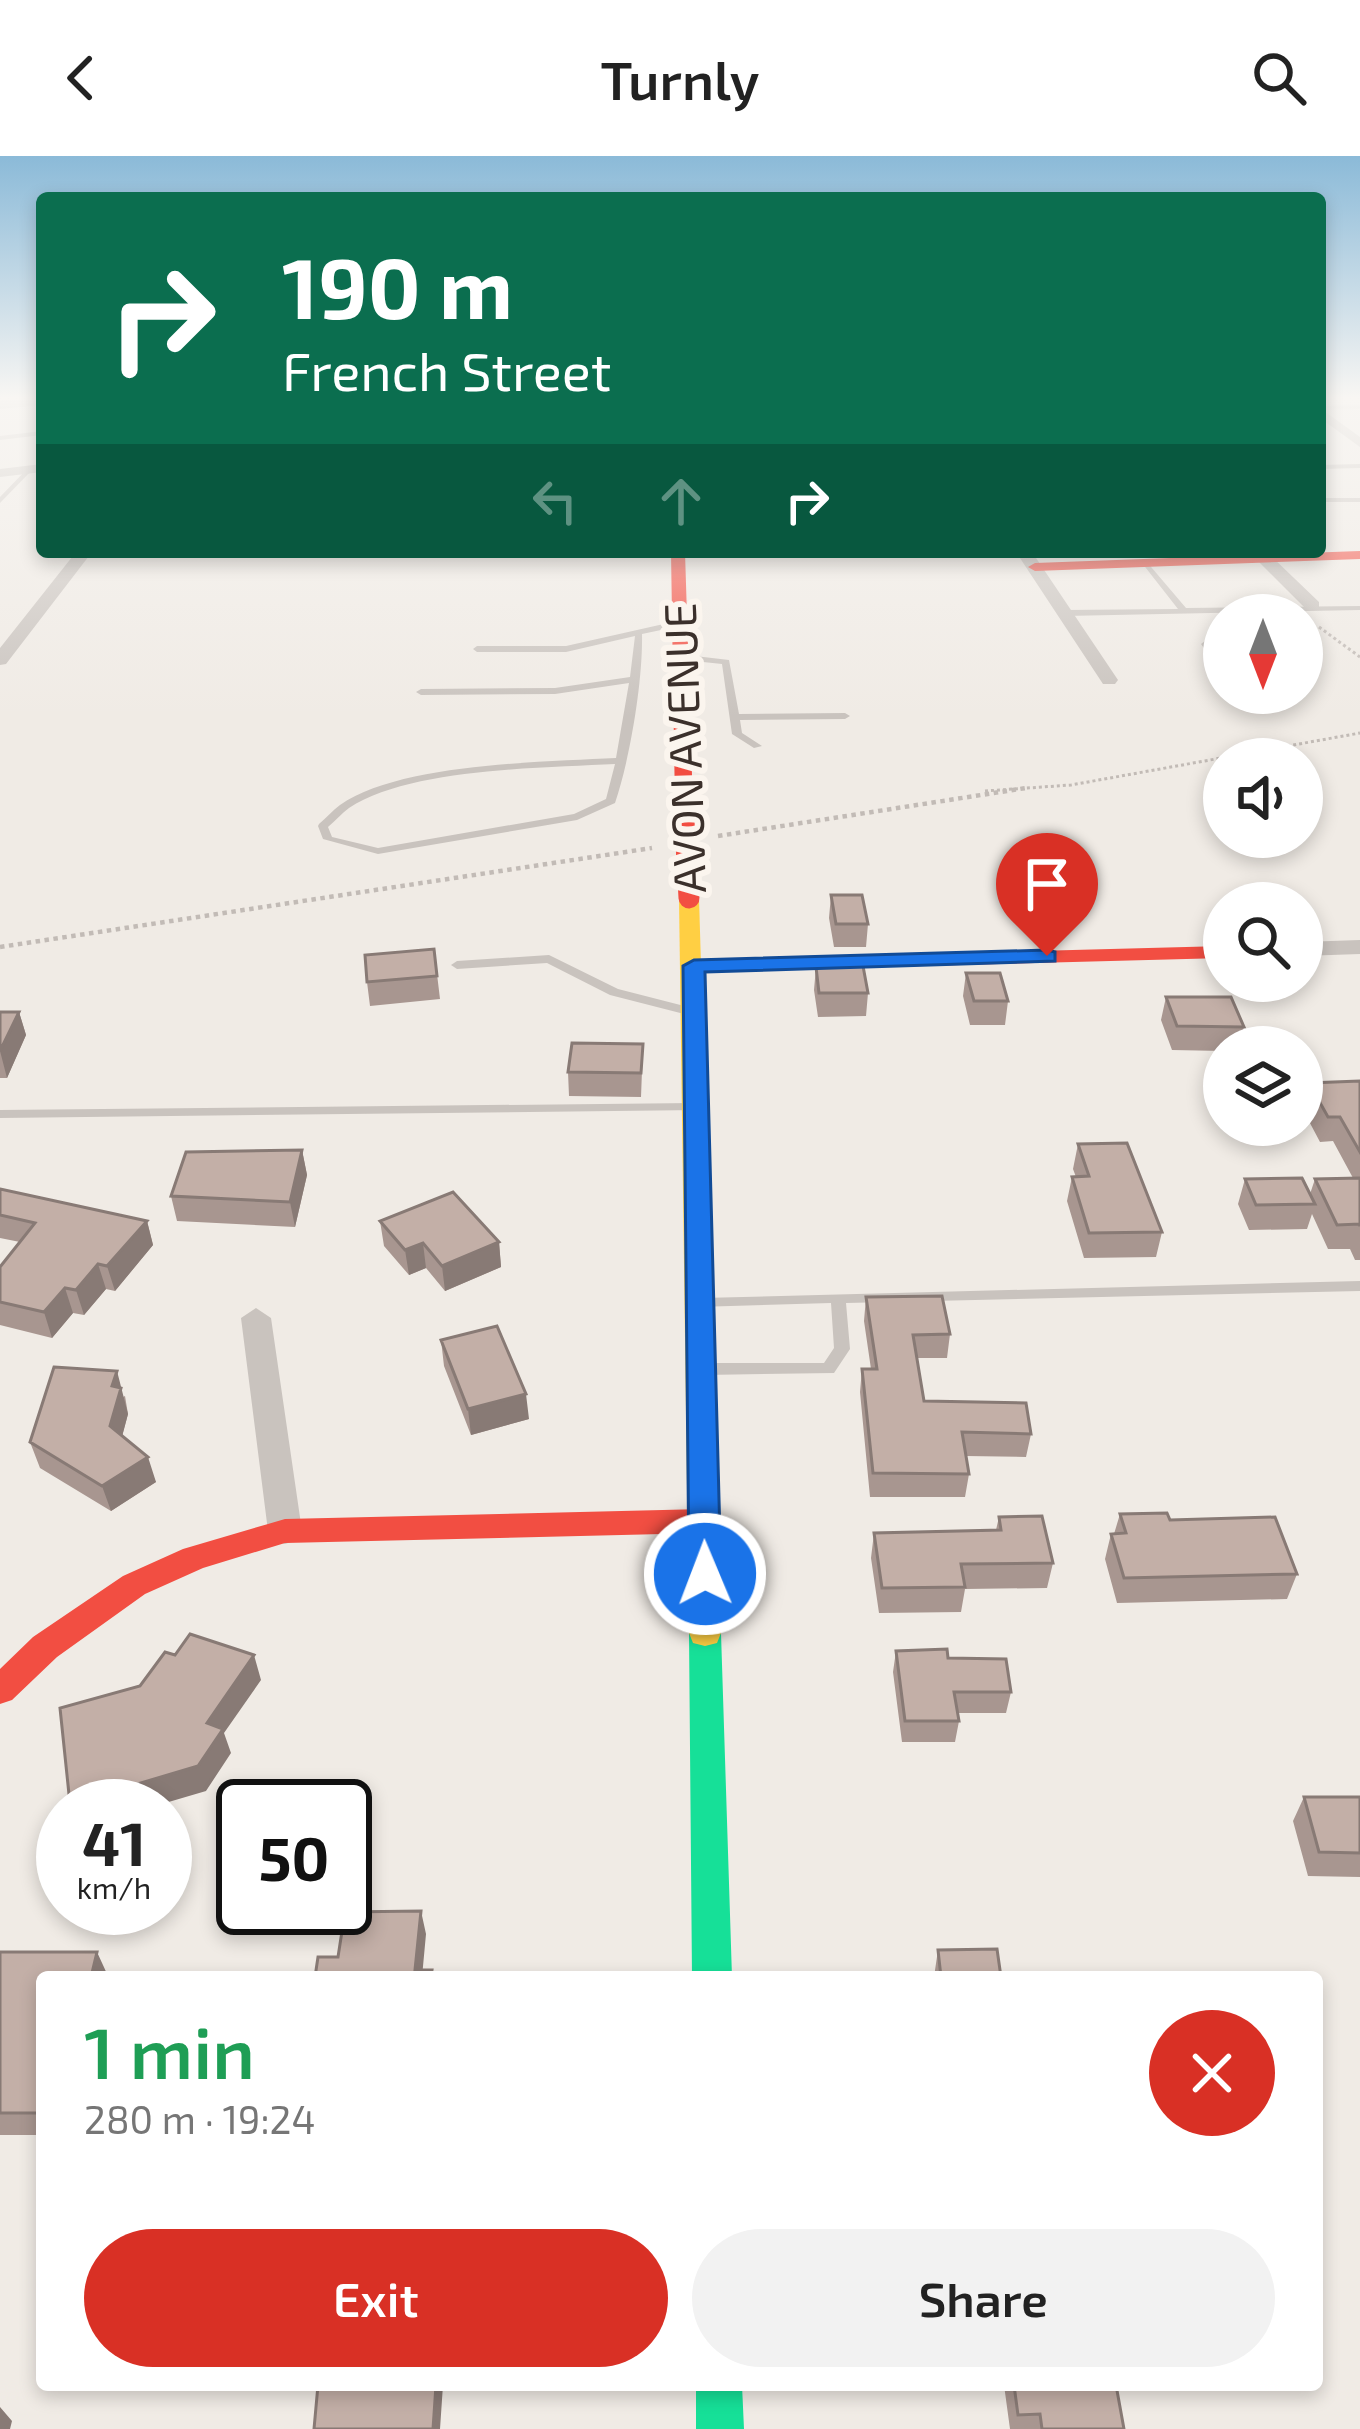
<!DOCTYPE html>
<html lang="en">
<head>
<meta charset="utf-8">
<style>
	:root { --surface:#fff; --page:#f2f2f2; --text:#222; --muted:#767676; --accent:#d93025 }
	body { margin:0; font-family:"Exo 2",sans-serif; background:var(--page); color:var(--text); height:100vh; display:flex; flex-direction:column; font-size:45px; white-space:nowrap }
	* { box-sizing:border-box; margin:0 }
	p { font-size:39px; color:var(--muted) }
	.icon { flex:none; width:66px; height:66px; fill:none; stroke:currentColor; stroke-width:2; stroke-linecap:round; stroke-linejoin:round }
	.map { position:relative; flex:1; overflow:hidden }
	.sheet { position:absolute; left:36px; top:1815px; width:1287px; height:420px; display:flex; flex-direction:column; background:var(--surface); border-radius:12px; box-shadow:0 6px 18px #0003 }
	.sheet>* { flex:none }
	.banner { position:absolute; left:36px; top:36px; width:1290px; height:366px; border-radius:12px; box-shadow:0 6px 18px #0003; background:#0b6e4f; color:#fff; overflow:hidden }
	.needle { width:78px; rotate:180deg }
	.controls { position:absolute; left:1203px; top:438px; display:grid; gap:24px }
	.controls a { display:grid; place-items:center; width:120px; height:120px; border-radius:50%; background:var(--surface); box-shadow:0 6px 18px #0003; font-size:60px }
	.speed { position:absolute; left:36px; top:1623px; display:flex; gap:24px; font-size:60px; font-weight:700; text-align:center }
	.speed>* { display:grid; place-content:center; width:156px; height:156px; border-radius:50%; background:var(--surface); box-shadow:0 6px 18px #0003; line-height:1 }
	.speed small { font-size:30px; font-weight:400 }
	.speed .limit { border:6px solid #111; border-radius:18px; background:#fff; color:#111 }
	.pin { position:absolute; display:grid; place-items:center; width:102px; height:102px; color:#fff; margin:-123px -51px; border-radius:50% 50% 50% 0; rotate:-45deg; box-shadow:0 0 12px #0007 }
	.pin .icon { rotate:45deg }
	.me { position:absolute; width:132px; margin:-66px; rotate:359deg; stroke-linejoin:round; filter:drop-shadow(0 0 9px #0008) }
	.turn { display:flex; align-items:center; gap:42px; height:252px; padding:0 48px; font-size:54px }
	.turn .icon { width:156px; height:156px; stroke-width:2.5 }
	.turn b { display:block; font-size:84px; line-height:102px }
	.lanes { display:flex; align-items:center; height:114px; padding:0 48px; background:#0003; justify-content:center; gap:60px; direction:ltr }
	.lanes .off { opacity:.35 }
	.round { display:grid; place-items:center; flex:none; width:126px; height:126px; border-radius:63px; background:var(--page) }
	.summary { display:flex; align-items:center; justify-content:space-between; height:204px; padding:0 48px }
	h1 { font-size:72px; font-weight:600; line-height:90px; color:#1e9e55 }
	.action { display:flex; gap:24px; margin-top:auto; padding:24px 48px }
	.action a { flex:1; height:138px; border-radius:72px; background:var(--accent); color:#fff; font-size:48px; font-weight:600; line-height:138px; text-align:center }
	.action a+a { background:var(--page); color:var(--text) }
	header { display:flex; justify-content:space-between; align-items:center; height:156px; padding:0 48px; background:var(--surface); font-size:54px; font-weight:600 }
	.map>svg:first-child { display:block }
</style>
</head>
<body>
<header><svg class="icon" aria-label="back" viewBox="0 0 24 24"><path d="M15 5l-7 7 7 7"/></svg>Turnly<svg class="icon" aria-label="search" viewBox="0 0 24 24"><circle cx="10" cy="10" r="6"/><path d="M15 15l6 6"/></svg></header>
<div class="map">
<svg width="1360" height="2273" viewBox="0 0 1360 2273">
	<rect width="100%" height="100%" fill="#f0ebe5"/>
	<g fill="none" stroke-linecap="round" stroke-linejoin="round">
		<!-- path-far1 -->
		<path stroke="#c2bbb6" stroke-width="3" stroke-dasharray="3 3" stroke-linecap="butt" d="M1319 471 1360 501
			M985 635 1071 629 1360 577"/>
		<!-- path -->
		<path stroke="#c2bbb6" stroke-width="4.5" stroke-dasharray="4.5 4.5" stroke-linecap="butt" d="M718 680 1026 632
			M0 791 652 692"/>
		<!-- lane -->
		<path fill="#c9c3be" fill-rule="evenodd" d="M1360 249V253L1320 254V250Z
			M42 275V279L0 284V280Z
			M1360 308V312L1320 313V309Z
			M28 312 33 313 0 347V341Z
			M1320 342H1360V346H1320Z
			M1146 405 1186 452 1360 450V454L1065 460 1061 457 1065 454 1178 453 1142 407Z
			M677 465 680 466V470L642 478C643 525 630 603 615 647L577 664 378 698 323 683 318 670 319 668C326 662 333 654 340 649 400 607 543 606 616 602L629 527 555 538 421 539 416 536 421 533 555 532 630 521 635 480 566 496H477L473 493 477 490H566ZM615 608 606 643 574 658 378 692 332 681 328 671C335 665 342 657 349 652 410 612 542 612 615 608Z
			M1224 484V490H1211L1224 508V517L1221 516 1201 488 1205 485Z
			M678 498 729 504 739 558 845 557 850 560 845 563 740 564 742 577 762 590 754 592 732 578 722 508 675 503V499Z
			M549 799 618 833 696 853 698 856 692 860 610 839 547 807 457 813 451 809 457 805Z
			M694 947 699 948 701 951 699 954 0 962V954Z
			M1360 1125V1135L846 1147 850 1193 834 1217 704 1219 696 1213 704 1207H824L834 1192 831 1147 697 1151 694 1147 697 1143 702 1142Z"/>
		<!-- street -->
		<path fill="#c9c3be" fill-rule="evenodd" d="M42 243V249L0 253V245Z
			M1320 252 1360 281V291L1320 262Z
			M42 308V316L0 321V313Z
			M76 396H92L6 508 0 509V492Z
			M1016 396H1032L1118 524 1115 528H1103Z
			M1258 399H1270L1319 446V454H1307L1258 405Z
			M1360 784V798L1302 800V786Z
			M256 1152 271 1162 302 1375 297 1384 285 1388 273 1384 268 1375 241 1162Z"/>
		<!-- fast -->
		<path fill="#16e098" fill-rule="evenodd" d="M705 1464 717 1467 721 1477 732 1821H692L689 1477 693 1467Z
			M696 2229H742L744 2273H696Z"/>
		<!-- slow -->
		<path fill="#ffcf43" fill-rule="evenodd" d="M689 736 699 742 721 1477 717 1487 705 1490 693 1487 689 1477 679 742Z"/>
		<!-- jam -->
		<path fill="#f24e42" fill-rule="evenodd" d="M1360 395V403L1035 415 1028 411 1035 407Z
			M671 396H685L693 651 684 657 675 651Z
			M1224 790V802L694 816 683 810 694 804Z
			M704 1353 715 1357 720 1365 715 1373 704 1377 285 1387 203 1412 145 1438 57 1501 12 1544 0 1548V1513L33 1481 123 1420 183 1393 285 1363Z"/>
		<!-- jam-bridge -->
		<path stroke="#f24e42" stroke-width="21" d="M684 651 689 742"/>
	</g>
	<!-- wall -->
	<path fill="#a89690" d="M831 739 868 768 866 791H834L829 762Z
		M434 793 440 843 370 850 367 826Z
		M816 811 868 837 866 860 818 861 814 834Z
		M966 817 1008 845 1005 869H970L963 840Z
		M1166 841 1244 871 1238 891H1224V895L1172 894 1161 864Z
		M0 856H19L26 879 7 922H0Z
		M643 888 641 941 569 940 568 916Z
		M1360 925V1104H1355L1350 1093H1328L1312 1058 1307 1073 1249 1074 1238 1048 1245 1023 1310 1038 1315 1023 1353 1022 1333 985 1320 986 1302 952V949L1309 927Z
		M1078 988 1162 1076 1156 1101 1084 1102 1067 1045 1072 1021H1076L1073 1013Z
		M302 994 307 1019 295 1071 177 1065 171 1040Z
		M0 1033 147 1065 153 1089 115 1135 106 1133 84 1159 73 1157 52 1182 0 1169V1111L20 1086 0 1082Z
		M380 1065 499 1086 501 1111 445 1135 426 1112 409 1119 384 1090Z
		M866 1141 950 1178 947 1202H917L924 1245 1031 1278 1026 1301 966 1300 969 1318 965 1341H870L860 1236 862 1213H871L864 1165Z
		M441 1184 529 1263 471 1279 444 1210Z
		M125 1240 128 1258 122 1280 156 1326 111 1355 40 1312 30 1286Z
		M1120 1358 1170 1364 1297 1418 1287 1443 1117 1447 1105 1403 1111 1378H1114Z
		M999 1361 1053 1407 1047 1432 965 1433 961 1456 879 1457 871 1402 874 1377 996 1374Z
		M896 1495 948 1502 1011 1536 1006 1557H957L959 1565 955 1586H902L893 1516Z
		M1304 1641H1360V1721L1308 1720 1293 1665Z
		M938 1794 1001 1821H934Z
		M0 1796 108 1820 42 1821V1979H0Z
		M1004 2229H1116L1124 2273H1010Z"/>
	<!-- shaded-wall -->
	<path fill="#887a75" d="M19 856 26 879 7 922 0 895Z
		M302 994 307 1019 295 1071 290 1046Z
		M147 1065 153 1089 115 1135 107 1110Z
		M499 1086 501 1111 445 1135 442 1110Z
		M423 1087 426 1112 409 1119 405 1094Z
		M98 1108 106 1133 84 1159 76 1134Z
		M65 1132 73 1157 52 1182 44 1156Z
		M117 1215 128 1258 118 1296 110 1270 112 1230Z
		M526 1238 529 1263 471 1279 468 1253Z
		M148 1301 156 1326 111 1355 102 1330Z
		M254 1499 261 1524 224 1577 231 1597 206 1635 155 1650H71L70 1648 207 1567Z
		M421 1755 426 1778 422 1821 415 1814Z
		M97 1796 108 1820V1821H91Z
		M436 2229H443L440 2273H433Z
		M0 2251 12 2265 10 2273H0Z"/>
	<!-- building -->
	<path fill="#c3afa7" stroke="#887a75" stroke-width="3" d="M831 739H862L868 768H836Z
		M434 793 437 820 367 826 365 799Z
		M863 810 868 837H819L816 811Z
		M966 817H1000L1008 845H974Z
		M1166 841H1231L1244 871 1177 870Z
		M0 856H19L0 895Z
		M572 887 643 888 641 917 568 916Z
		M1360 925V996L1340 961H1328L1309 927Z
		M1127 987 1162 1076 1089 1077 1072 1021 1089 1020 1078 988Z
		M302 994 290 1046 171 1040 186 996Z
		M1302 1022 1315 1048 1256 1049 1245 1023Z
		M1360 1022V1070L1359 1068 1337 1069 1315 1023Z
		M0 1033 147 1065 107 1110 98 1108 76 1134 65 1132 44 1156 0 1146V1111L35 1067 0 1059Z
		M453 1036 499 1086 442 1110 423 1087 405 1094 380 1065Z
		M942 1140 950 1178 913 1179 924 1245 1026 1247 1031 1278 962 1276 969 1318 873 1317 862 1213H877L866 1141Z
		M497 1170 526 1238 468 1253 441 1184Z
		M54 1211 117 1215 112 1230 121 1232 110 1270 148 1301 102 1330 30 1286Z
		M1167 1357 1170 1364 1275 1361 1297 1418 1124 1422 1111 1378 1126 1377 1120 1358Z
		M1042 1360 1053 1407 961 1408 965 1431 882 1432 874 1377 1001 1374 999 1361Z
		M190 1478 254 1499 207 1567 223 1573 198 1610 70 1648 60 1552 140 1530 165 1496 175 1499Z
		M947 1493 948 1502 1006 1503 1011 1536H954L959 1565H905L896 1495Z
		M1304 1641H1360V1697L1319 1696Z
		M421 1755 415 1814H432L431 1821H315L318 1801H338L345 1756Z
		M997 1793 1001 1821H941L938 1794Z
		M0 1796H97L91 1821H42V1957H0Z
		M318 2229H436L433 2273H314Z
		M1014 2229H1116L1124 2273H1042L1040 2258 1018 2259Z"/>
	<!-- sky -->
	<linearGradient id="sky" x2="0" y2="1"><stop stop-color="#8bbad8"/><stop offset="0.43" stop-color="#f8f6f3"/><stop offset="1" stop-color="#f8f6f3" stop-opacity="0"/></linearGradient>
	<rect width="1360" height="561" fill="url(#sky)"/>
	<!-- route -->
	<path fill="#1a73e8" stroke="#114b97" stroke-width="3" d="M1047 794 1055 796V805L705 816 721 1418 716 1427H693L689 1418 683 810 694 804Z"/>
	<g text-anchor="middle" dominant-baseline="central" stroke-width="12" stroke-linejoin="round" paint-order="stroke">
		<!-- street labels -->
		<g font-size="45" fill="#3b302b" stroke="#fbf5ee">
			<text transform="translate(683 592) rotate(-92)">AVON AVENUE</text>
		</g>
	</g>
</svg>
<div class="controls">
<a><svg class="needle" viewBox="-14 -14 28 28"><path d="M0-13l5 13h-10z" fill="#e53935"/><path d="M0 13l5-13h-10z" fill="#767676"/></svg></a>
<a><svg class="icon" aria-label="sound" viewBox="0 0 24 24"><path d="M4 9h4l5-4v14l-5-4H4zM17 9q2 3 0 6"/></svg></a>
<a><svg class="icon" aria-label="search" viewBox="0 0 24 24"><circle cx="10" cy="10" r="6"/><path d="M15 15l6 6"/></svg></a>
<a><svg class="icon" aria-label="layers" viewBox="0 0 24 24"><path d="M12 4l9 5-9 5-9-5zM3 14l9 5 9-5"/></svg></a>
</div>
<div class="speed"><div>41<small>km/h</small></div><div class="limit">50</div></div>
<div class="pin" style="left:1047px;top:800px;background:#d93025"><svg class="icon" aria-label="arrive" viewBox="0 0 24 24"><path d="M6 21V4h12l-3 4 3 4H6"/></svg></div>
<svg class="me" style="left:705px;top:1418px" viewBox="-20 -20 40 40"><circle r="17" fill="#1a73e8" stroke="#fff" stroke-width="3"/><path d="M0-11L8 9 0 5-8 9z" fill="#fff"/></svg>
<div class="banner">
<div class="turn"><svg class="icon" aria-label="right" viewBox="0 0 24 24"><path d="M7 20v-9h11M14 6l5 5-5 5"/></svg><div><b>190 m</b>French Street</div></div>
<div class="lanes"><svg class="icon off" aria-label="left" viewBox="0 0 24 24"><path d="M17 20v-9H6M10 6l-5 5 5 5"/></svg><svg class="icon off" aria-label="ahead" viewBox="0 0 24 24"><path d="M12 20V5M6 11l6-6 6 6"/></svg><svg class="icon" aria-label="right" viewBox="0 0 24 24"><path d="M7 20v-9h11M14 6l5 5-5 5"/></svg></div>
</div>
<section class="sheet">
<div class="summary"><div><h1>1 min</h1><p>280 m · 19:24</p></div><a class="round" style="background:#d93025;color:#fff"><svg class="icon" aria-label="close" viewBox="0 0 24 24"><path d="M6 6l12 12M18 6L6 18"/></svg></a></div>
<div class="action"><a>Exit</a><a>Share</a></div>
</section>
</div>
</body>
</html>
